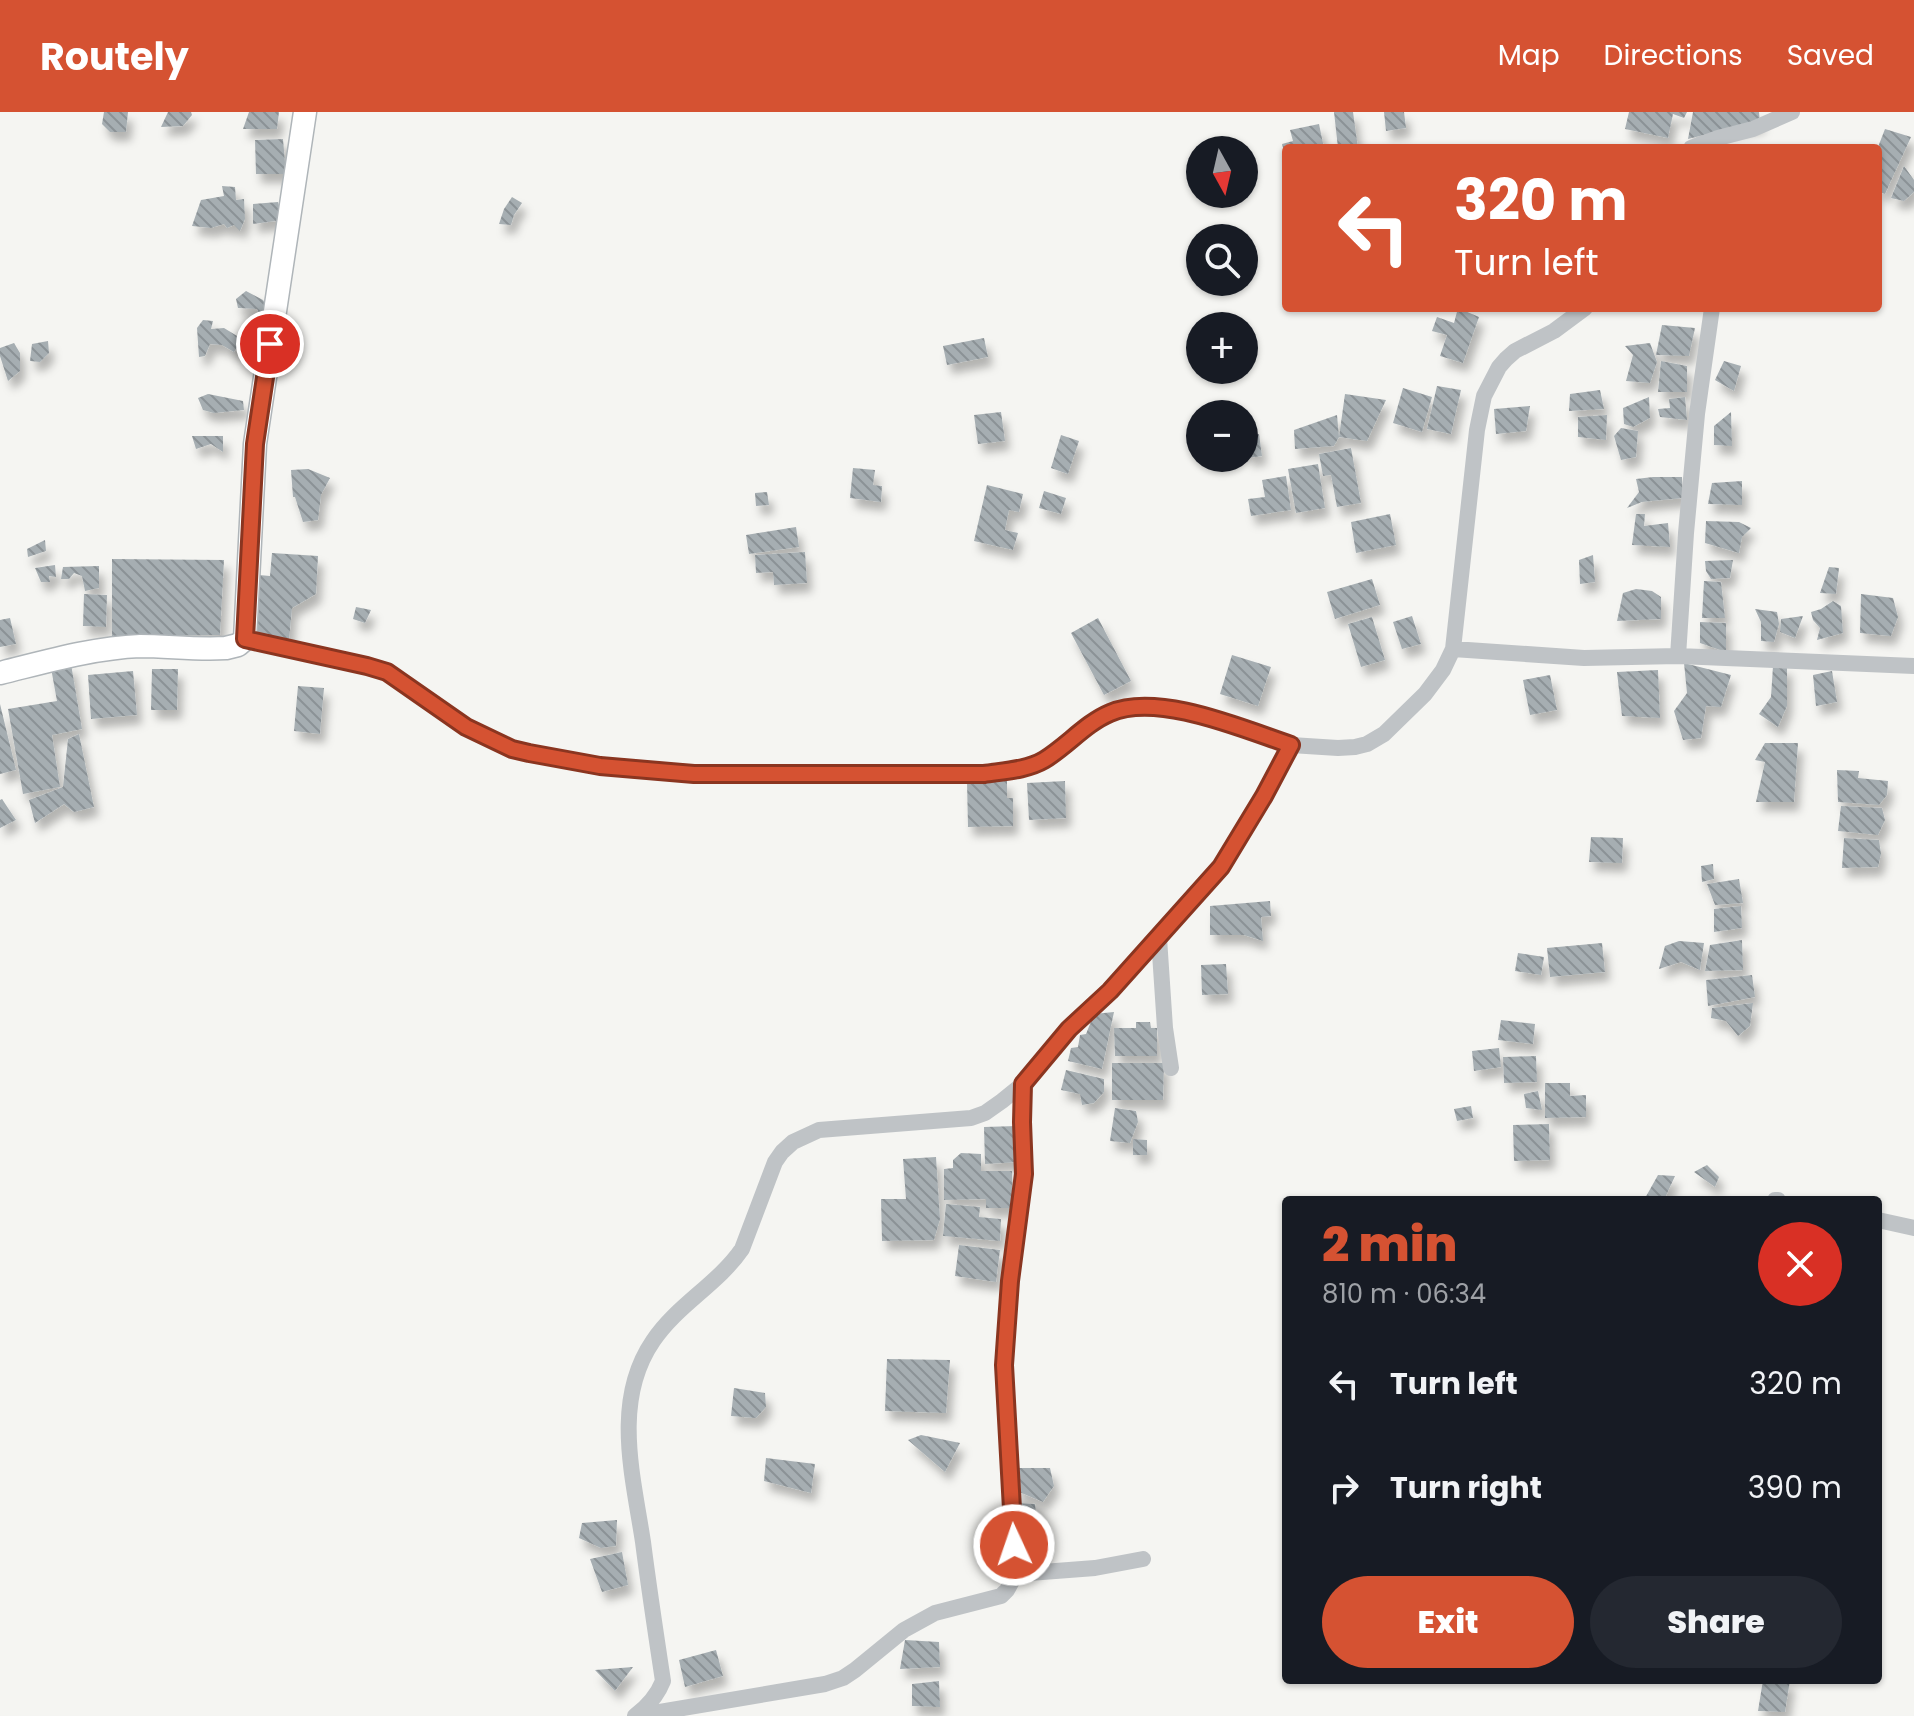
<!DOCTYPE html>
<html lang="en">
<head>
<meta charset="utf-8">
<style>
	:root { --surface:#171b24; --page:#242831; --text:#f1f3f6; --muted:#9ea1a6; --accent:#d55232 }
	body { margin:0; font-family:Poppins,sans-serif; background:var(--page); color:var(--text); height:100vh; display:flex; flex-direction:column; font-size:30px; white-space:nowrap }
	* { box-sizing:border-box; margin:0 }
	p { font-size:26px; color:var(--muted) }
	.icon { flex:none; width:44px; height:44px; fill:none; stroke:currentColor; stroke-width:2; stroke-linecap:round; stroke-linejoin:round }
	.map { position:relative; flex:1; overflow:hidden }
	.details { position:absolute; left:1282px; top:1084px; width:600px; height:488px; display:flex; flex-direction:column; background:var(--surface); border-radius:8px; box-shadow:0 2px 6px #0004 }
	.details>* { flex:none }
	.guide { position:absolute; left:1282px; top:32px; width:600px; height:168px; border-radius:8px; box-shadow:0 2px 6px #0004; background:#d55232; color:#fff; overflow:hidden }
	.needle { width:52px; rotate:172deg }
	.controls { position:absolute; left:1186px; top:24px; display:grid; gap:16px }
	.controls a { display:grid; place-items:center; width:72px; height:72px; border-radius:50%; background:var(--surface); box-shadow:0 2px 6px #0004; font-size:40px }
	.pin { position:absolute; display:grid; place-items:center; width:68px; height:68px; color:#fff; margin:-34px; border:4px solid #fff; border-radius:50%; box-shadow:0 2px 8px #0007 }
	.me { position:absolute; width:88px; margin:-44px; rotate:357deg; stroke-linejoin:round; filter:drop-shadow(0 0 6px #0008) }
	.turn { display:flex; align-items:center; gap:28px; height:168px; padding:0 40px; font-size:36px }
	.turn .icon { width:104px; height:104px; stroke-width:2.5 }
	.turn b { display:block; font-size:56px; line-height:68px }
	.round { display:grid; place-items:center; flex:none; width:84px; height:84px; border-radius:42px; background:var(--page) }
	.headline { display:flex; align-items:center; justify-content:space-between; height:136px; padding:0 40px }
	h1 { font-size:48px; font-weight:800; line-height:60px; color:var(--accent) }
	.cta { display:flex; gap:16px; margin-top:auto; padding:16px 40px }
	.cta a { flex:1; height:92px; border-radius:48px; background:var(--accent); color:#fff; font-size:32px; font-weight:800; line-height:92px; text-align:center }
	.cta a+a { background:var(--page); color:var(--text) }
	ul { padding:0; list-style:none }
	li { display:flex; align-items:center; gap:24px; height:104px; padding:0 40px }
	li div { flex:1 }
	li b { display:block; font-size:30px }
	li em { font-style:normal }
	header { display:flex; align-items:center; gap:48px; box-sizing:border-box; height:112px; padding:0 40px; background:var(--accent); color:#fff }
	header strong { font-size:38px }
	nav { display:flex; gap:44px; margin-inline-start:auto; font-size:28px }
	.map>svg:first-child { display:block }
</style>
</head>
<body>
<header>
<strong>Routely</strong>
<nav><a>Map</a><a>Directions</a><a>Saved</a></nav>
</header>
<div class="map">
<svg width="1914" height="1604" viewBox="0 0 1914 1604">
	<defs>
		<pattern id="building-back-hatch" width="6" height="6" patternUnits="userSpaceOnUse" patternTransform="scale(2)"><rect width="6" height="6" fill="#a6aeb2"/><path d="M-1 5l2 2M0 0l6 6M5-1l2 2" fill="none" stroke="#8b9296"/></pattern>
		<filter id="shadow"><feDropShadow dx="5" dy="9" stdDeviation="4" flood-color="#0004"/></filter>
	</defs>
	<rect width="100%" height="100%" fill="#f5f5f2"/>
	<!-- building -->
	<path fill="url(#building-back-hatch)" filter="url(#shadow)" d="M104 0H128L126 20H110L102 12Z
		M168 0H191L192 3 183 14 161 15Z
		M249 0H279L277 17H243Z
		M1334 0H1353L1358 36H1338Z
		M1384 0H1404L1406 16 1386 19Z
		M1629 0H1687L1684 6 1673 2 1668 26 1625 17Z
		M1693 0H1759L1760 12 1727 17 1688 27Z
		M1319 12 1324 36H1286L1285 43 1282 32 1293 29 1290 18Z
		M1885 17 1911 25 1885 82 1878 79V35Z
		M283 27 286 62H256L255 28Z
		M1904 54 1914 68V80L1904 89 1891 86Z
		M222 74 235 75 236 88 244 87 245 107 240 119 234 113 227 116 224 112 211 116 192 114 201 88 224 84Z
		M512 85 522 91 514 103 511 113 499 112 504 97Z
		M278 90 283 108 253 112V92Z
		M246 179 263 188 268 196 260 203 257 197 238 196 236 187Z
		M1458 196 1479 205 1463 251 1440 244 1447 223 1432 219 1437 205 1454 211Z
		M203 208 213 209 211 217 224 216 242 227 234 240 222 233 210 232 205 244 199 245 197 216Z
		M1662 213 1695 216 1689 244 1656 243Z
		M984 226 988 245 947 253 943 234Z
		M48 229 49 241 40 250 30 249 32 232Z
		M14 231 20 241V259L8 269 0 244V236Z
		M1650 231 1657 250 1650 271 1626 269 1633 243 1625 234Z
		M1661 249 1687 254V280H1658Z
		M1724 249 1741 254 1734 279 1715 268Z
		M1437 274 1461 278 1451 322 1427 317Z
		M1403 276 1432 285 1422 320 1393 311Z
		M1600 278 1604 297 1569 299 1570 282Z
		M208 282 243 289 244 298 214 301 203 298 198 286Z
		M1345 282 1386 288 1367 329 1339 325Z
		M1649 285 1650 306 1633 315 1624 312 1623 296Z
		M1685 285 1687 308 1660 305 1658 297 1670 296 1669 287Z
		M1530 294 1526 319 1496 322 1494 297Z
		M1001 300 1005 329 978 332 974 303Z
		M1731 300 1732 334 1714 333V314Z
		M1337 303 1339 325 1334 334 1295 337 1294 318Z
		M1607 303 1606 328 1578 325V305Z
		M1621 316 1638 319 1636 345 1621 348 1614 324Z
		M1259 322 1262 344 1247 346 1244 324Z
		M1061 323 1079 329 1068 362 1051 356Z
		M192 324H223V340L211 332 196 337Z
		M1351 336 1361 391 1337 395 1331 363 1323 364 1319 342Z
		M1318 352 1325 396 1296 401 1288 357Z
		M853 356 875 358 873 373 882 374 881 390 850 386Z
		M308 357 330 366 321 383 318 408 303 410 295 385H293L291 358Z
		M1286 364 1291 398 1251 404 1248 387 1265 385 1262 368Z
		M1653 365H1682L1683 386 1642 390 1627 396 1639 380 1636 367Z
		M1742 369V393L1708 392 1712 371Z
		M987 373 1023 382 1019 400 1009 398 1005 418 1018 421 1013 438 974 429Z
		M1044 379 1066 386 1061 402 1039 396Z
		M767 380 769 393 756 394 755 381Z
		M1390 402 1396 433 1356 441 1351 410Z
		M1636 402H1645L1644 414 1668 411 1670 435 1632 433Z
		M1706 409 1739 410 1751 416 1742 425 1739 441 1705 431Z
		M796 415 799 435 749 442 746 423Z
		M45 428 46 439 28 445 27 437Z
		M805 440 807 471 774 473 773 460 756 461 755 443Z
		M272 441 318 444 316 482 292 496 289 528 254 525 259 463 270 464Z
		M1593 443 1595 470 1580 472 1579 448Z
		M112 447 224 448 220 523 112 524Z
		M1733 448 1730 466 1711 467 1706 459 1705 449Z
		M55 453 56 465 49 464 50 470H41L35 456Z
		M99 454V476L85 479 82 464 74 461 69 467H61L63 455Z
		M1829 455 1839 456 1836 482 1820 481Z
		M1372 467 1380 493 1335 507 1327 480Z
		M1704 469 1721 470 1725 506H1702Z
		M1636 477 1652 479 1661 485V507L1617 509 1623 481Z
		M84 482 107 483 106 515 83 514Z
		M1861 482 1893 486 1898 505 1891 524 1860 521Z
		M1833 489 1841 494 1843 521 1817 528 1820 516 1813 508 1811 500 1821 497Z
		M356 495 371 498 365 511 353 507Z
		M1755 497 1777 500 1779 512 1774 530 1761 529V510Z
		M1412 504 1421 532 1402 537 1393 510Z
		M1803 504 1795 526 1780 520 1781 507Z
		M1372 505 1385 548 1361 555 1348 512Z
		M10 506 16 532 0 535V508Z
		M1098 506 1131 569 1104 583 1071 521Z
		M1700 510 1726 511V540L1700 531Z
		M1232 543 1271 555 1258 594 1220 582Z
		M1684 551 1731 563 1721 595 1706 594 1701 626 1683 628 1674 599 1687 581Z
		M71 552 82 617 52 623 60 675 23 682 8 597 57 589 51 556Z
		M1773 554H1787V594L1778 615 1759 602 1771 585Z
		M152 557H178L177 598H151Z
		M1658 558 1660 606 1622 604 1617 560Z
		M133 559 137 603 91 607 88 563Z
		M1832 559 1837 590 1816 594 1813 563Z
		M1550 563 1557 598 1530 603 1523 568Z
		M298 574 324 576 320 622 294 619Z
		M0 592 16 658 0 662Z
		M79 622 94 695 74 700 64 692 35 711 29 688 63 675 68 627Z
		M1765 631H1798L1794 690H1756L1765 650 1755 648Z
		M1837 658 1859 659 1858 666 1888 669 1887 683 1879 693 1838 690Z
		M1007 668V686H1013V714L968 715 967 669Z
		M1065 669 1066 706 1029 708 1027 671Z
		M2 687 16 708 0 716V688Z
		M1841 694 1882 696 1885 708 1878 723 1838 719Z
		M1591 725 1623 726 1622 751 1589 750Z
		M1844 726 1879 728 1881 742 1878 755 1842 756Z
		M1713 752 1714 767 1702 770 1701 754Z
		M1739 767 1743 791 1715 793 1707 772Z
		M1270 789 1271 804 1261 805 1263 829 1244 823H1210V794Z
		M1741 794 1742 816 1714 820V797Z
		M1742 828 1743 858 1705 859 1710 833Z
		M1679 829 1704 831 1700 858 1681 850 1659 857 1665 834Z
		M1602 831 1605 860 1550 865 1547 836Z
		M1518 841 1544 845 1541 863 1515 859Z
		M1226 852 1228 882 1202 883 1201 853Z
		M1752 863 1755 885 1708 894 1706 868Z
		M1753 891 1750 914 1738 924 1726 909 1711 906 1712 896Z
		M1114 900 1102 957 1068 949 1071 936 1078 935 1080 923 1086 922 1094 902Z
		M1501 908 1535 912 1533 932 1498 928Z
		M1136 910H1150L1151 916H1157V944H1115L1114 916H1136Z
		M1499 936 1501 955 1474 959 1472 939Z
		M1536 944 1537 970 1504 971 1503 945Z
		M1112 951H1164L1163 988H1112Z
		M1066 958 1104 967V980L1094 991 1082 993 1080 982 1061 978Z
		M1545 971H1570V984L1586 983V1005L1545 1006Z
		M1538 979 1542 998 1526 996 1524 982Z
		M1471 994 1473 1006 1457 1009 1454 997Z
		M1115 996 1136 999 1138 1010 1130 1031 1110 1029Z
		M1549 1012 1550 1048 1514 1049 1513 1013Z
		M1017 1014 1019 1050 985 1052 984 1015Z
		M1133 1027 1147 1028V1043H1133Z
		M961 1041 981 1042V1059H1012V1096H986V1087L944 1088V1057L953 1056V1048Z
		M936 1045 940 1107 934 1128 882 1129 881 1087H906L903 1047Z
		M1707 1053 1719 1065 1715 1075 1694 1060Z
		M1658 1063 1675 1064 1664 1088H1644Z
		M946 1092 980 1095 979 1105 1001 1107 1000 1129 943 1124Z
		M959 1133 1000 1138 996 1170 955 1164Z
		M887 1247 950 1248 946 1301 885 1299Z
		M734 1276 765 1281 766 1295 756 1306 731 1304Z
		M921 1323 960 1331 945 1360 908 1328Z
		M766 1346 815 1352 811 1381 764 1369Z
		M1014 1356H1050L1054 1374 1043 1390 1017 1379Z
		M1016 1391 1035 1392 1038 1420H1031L1029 1402 1019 1404Z
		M617 1408 616 1434 601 1436 579 1426 582 1411Z
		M1018 1432 1041 1436 1023 1451Z
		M622 1440 628 1473 602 1480 590 1447Z
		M905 1528 939 1530 940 1555 900 1557Z
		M716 1538 723 1564 685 1575 679 1548Z
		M633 1555 615 1579 595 1558Z
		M1763 1568H1790L1785 1600 1758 1599Z
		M939 1569 940 1595 912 1594V1572Z"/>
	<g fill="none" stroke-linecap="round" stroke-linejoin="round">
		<defs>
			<path id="secondary" d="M0 561C45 550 92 536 140 534 168 534 197 538 226 536L238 533 245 527 255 332 305 0"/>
		</defs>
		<!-- secondary casing -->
		<use href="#secondary" stroke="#afb5b9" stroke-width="25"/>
		<!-- street -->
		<path stroke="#bfc3c6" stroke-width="16" d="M1691 36 1718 26 1753 17 1792 0
			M245 527 367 554 387 560 466 615 512 637 529 641 600 654 694 662H984C1004 658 1026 658 1044 648 1067 634 1086 611 1110 601 1159 580 1243 617 1291 633
			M1453 537 1584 546 1678 544 1914 554
			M1678 544 1686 421 1697 302 1712 196
			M1159 826 1165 916 1171 956
			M1775 1088H1778
			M1878 1108 1914 1116
			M1016 1462 1095 1456 1143 1447
			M635 1604C647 1595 657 1584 663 1569 656 1523 649 1477 643 1430 633 1364 612 1289 653 1229 677 1193 718 1172 742 1137L775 1050 782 1040 793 1030 819 1018 971 1006 985 1001 1002 989 1023 972 1069 917 1110 879 1221 755 1264 684 1291 633 1338 636 1355 635 1367 632 1384 622 1425 582 1443 558 1453 537 1477 318 1484 284 1499 255 1506 247 1515 239 1554 219 1585 196
			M636 1604 825 1572 843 1566 855 1558 904 1518 935 1501 1001 1484 1007 1478 1016 1462 1004 1253 1010 1169 1024 1062 1022 1010 1023 972"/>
		<!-- secondary -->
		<use href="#secondary" stroke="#fff" stroke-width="22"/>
	</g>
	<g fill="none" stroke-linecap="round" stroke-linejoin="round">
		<defs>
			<path id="route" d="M270 232 255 332 245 527 367 554 387 560 466 615 512 637 529 641 600 654 694 662H984C1004 659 1027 658 1044 648 1067 634 1086 611 1110 601 1158 580 1243 617 1291 633L1264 684 1221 755 1110 879 1069 917 1023 972 1022 1010 1024 1062 1010 1169 1004 1253 1014 1433"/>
		</defs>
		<!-- route casing -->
		<use href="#route" stroke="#8a3520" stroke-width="20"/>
		<!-- route -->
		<use href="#route" stroke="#d55232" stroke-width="14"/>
	</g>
</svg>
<div class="controls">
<a><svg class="needle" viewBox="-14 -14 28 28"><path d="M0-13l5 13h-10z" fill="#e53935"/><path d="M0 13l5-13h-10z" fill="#9ea1a6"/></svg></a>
<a><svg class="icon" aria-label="search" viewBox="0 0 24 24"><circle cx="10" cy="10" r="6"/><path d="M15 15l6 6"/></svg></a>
<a>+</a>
<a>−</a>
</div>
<div class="pin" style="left:270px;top:232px;background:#d93025"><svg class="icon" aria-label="arrive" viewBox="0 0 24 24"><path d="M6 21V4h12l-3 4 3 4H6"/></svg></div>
<svg class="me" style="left:1014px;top:1433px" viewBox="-20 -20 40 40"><circle r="17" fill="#d55232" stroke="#fff" stroke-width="3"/><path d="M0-11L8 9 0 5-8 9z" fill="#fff"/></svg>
<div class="guide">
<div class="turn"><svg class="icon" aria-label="left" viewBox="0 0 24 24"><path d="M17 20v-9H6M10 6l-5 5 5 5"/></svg><div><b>320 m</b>Turn left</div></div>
</div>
<section class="details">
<div class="headline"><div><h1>2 min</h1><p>810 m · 06:34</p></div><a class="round" style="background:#d93025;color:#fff"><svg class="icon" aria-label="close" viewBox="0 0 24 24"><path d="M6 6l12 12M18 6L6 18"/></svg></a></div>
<ul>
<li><svg class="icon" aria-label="left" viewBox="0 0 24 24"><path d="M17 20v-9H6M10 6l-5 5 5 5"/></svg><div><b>Turn left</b></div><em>320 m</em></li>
<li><svg class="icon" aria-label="right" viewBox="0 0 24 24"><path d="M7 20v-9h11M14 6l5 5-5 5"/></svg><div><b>Turn right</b></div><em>390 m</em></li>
</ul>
<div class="cta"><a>Exit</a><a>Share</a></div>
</section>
</div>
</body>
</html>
